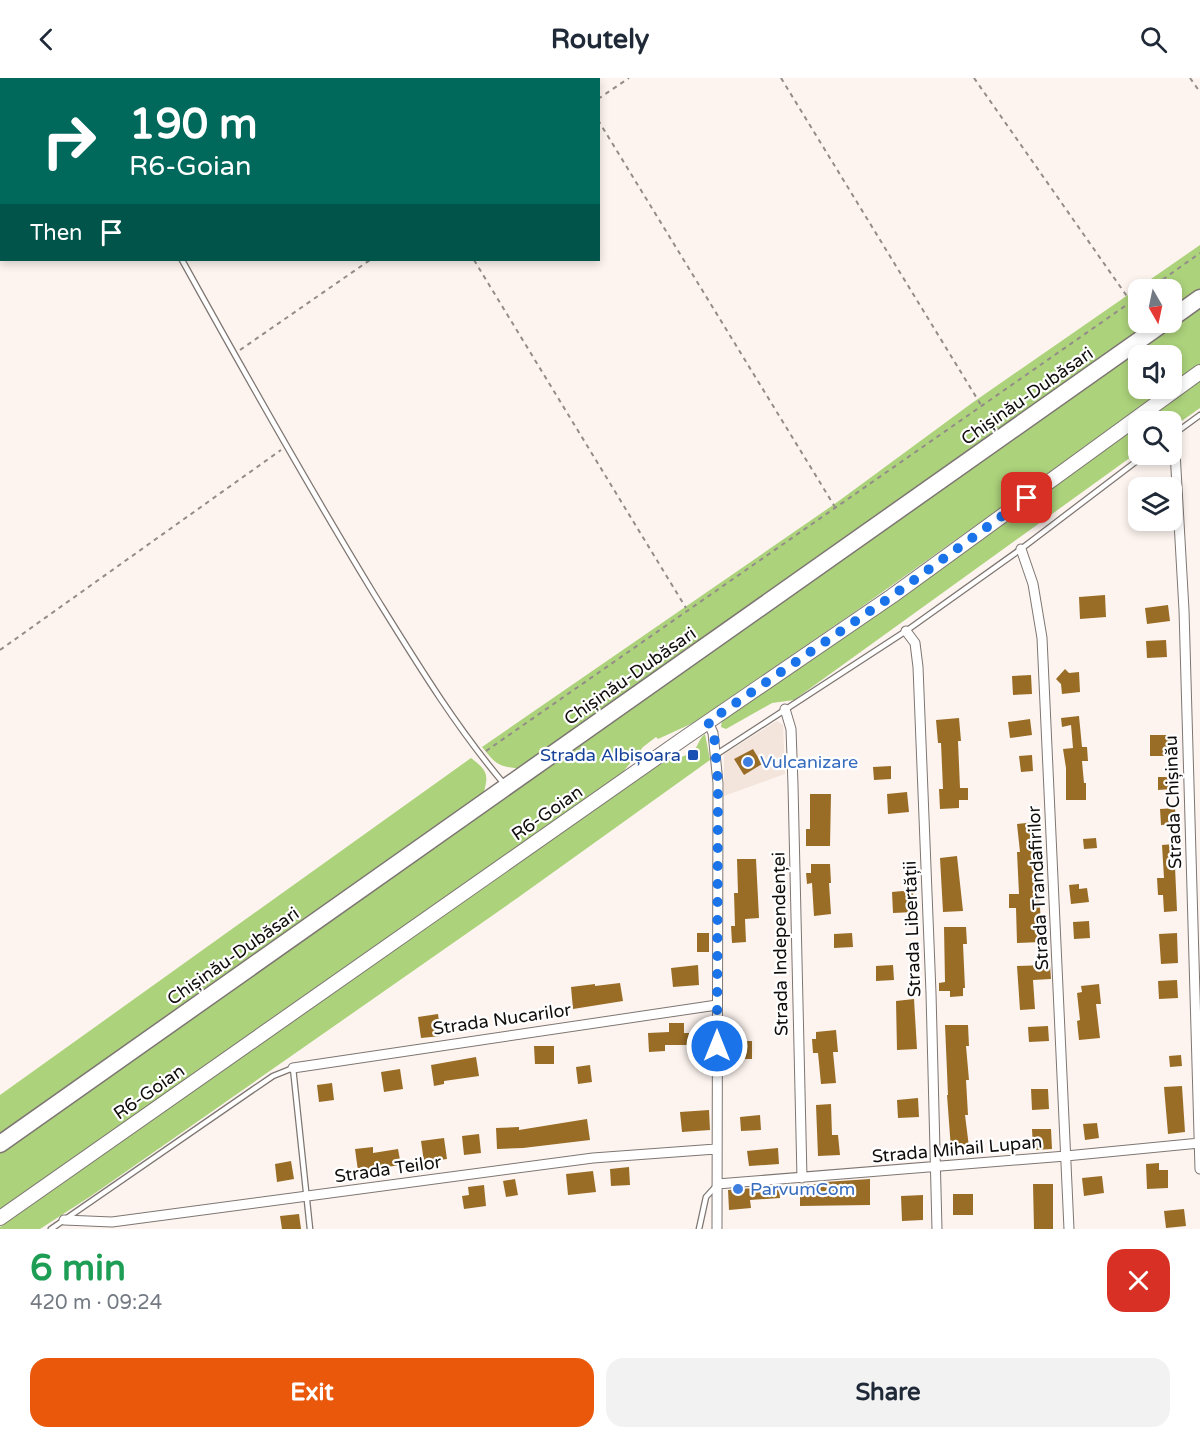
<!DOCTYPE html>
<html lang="en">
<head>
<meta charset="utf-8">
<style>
	:root { --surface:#fff; --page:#f2f2f3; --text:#1f2937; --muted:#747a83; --accent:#ea580c }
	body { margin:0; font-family:"Varela Round",sans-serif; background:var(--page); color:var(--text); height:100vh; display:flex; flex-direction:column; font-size:22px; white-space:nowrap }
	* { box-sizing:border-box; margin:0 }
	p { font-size:20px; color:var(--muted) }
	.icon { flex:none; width:33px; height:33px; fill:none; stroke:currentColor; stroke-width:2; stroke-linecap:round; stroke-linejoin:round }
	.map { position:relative; height:1151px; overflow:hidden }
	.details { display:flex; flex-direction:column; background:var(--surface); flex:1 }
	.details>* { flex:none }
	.guide { position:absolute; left:0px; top:0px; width:600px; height:183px; box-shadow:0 3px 9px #0003; background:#00695c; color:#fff; overflow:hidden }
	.needle { width:39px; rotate:171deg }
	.buttons { position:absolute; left:1128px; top:201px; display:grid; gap:12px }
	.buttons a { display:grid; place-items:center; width:54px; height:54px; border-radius:12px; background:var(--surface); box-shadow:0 3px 9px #0003; font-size:30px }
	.pin { position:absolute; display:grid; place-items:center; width:51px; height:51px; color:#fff; margin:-26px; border-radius:12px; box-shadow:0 3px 9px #0006 }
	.me { position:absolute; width:66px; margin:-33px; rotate:0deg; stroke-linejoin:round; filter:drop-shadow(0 0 4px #0008) }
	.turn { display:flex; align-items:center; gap:21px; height:126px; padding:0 30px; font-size:27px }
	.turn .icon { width:78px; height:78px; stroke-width:2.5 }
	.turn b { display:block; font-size:42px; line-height:51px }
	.then { display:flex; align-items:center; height:57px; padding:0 30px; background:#0003; gap:12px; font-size:22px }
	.round { display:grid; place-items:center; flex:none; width:63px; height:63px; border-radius:18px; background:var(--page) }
	.head { display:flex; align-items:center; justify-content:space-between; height:102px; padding:0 30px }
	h1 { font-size:36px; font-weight:700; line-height:45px; color:#1e9e55 }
	.primary-button { display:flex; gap:12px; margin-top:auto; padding:12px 30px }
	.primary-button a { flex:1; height:69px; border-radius:18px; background:var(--accent); color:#fff; font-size:24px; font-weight:700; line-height:69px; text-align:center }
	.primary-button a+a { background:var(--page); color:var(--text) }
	header { display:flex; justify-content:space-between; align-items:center; height:78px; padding:0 30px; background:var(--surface); font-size:27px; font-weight:700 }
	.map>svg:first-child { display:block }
</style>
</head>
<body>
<header><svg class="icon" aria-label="back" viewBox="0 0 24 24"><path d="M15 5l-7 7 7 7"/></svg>Routely<svg class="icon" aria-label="search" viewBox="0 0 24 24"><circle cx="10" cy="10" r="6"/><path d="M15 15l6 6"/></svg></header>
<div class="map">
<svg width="1200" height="1151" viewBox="0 0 1200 1151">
	<rect width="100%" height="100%" fill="#fdf4ef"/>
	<!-- built -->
	<path fill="#f3e5db" d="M777 643 783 647 785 696 724 718V676Z"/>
	<!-- green -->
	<path fill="#acd27b" d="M1200 167V213L1172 233V212H1138V244L1156 245 523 691C499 688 498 689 482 669L836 425 972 325Z
		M1200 229V287L1172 307V278H1138V310L1167 311 853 535 693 645 658 661 656 659 643 669 619 699 0 1132V1074Z
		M1200 303V330L1172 350V344H1143Z
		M1138 347V374L794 622 772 625 726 651 721 649 722 642Z
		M705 656 710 682 516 821 91 1118 40 1151H0V1149L334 912 661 684C671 681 686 680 694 672 699 667 699 660 705 656Z
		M471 680C488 693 489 697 483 717L0 1059V1017Z"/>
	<!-- building -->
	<path fill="#9a6d27" d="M1105 517 1106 539 1080 541 1079 519Z
		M1168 527 1170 543 1147 546 1145 530Z
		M1166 562 1167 579 1147 580 1146 563Z
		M1065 591 1069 595 1079 594 1080 614 1062 616 1061 606 1056 601Z
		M1031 597 1032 616 1013 617 1012 598Z
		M1079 638 1082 669H1087L1088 683H1082L1084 705H1086V722H1066V690L1063 671 1073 670 1071 647 1062 649 1061 640Z
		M959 640 961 663H958L960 710H968V722H959V730L940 731 939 711H943L941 665H938L936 642Z
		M1030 641 1032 657 1010 660 1008 644Z
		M1150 657H1172L1173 678H1150Z
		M753 671 762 686 744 697 734 681Z
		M1032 677 1033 693 1021 694 1019 678Z
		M891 688V701L874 702 873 689Z
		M1158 699H1172V711L1158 712Z
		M907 714 909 734 888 736 887 716Z
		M810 716H831L830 768H806V751H810Z
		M1175 730 1176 746 1161 747 1160 731Z
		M1035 744 1042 864 1017 865 1016 830H1009V816H1019L1017 774H1020L1017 746Z
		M1096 760 1097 770 1084 771 1083 761Z
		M1174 766 1177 833 1164 834 1163 817H1158L1157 800H1164L1162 767Z
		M957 778 963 833 943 834 940 780Z
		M737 781H756L759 840 745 841 746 864 732 865 731 848H735L734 815H738Z
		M811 786H830L831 805H829L831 836 814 838 812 805 807 806 806 795H811Z
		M1079 806V811L1087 810 1089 824 1071 826 1069 807Z
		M913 812 914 834 893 835 892 814Z
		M1089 843 1090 860 1074 861 1073 844Z
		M944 849H966L967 866H963L965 910H963V918L950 919V913H939V905L945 904Z
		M697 855H709V874H697Z
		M852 855 853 869 834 870V856Z
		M1177 855 1178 885 1161 886 1159 856Z
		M698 887 699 907 673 909 671 890Z
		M893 887 894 902 876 903V888Z
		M1050 887 1051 901 1033 902 1035 931 1020 932 1017 888Z
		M1177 902 1178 920 1159 921 1158 903Z
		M620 905 623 923 573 931 571 909 595 906V908Z
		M1099 906 1101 926H1096L1100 960 1079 962 1077 943 1080 942 1077 915 1082 914 1081 908Z
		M914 921 917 971 897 972 896 923Z
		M438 936 441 958 421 960 418 939Z
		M669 945H684V955H689V967H665V973L649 974 648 955 669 954Z
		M945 947H968L969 968H966L969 1002H966L968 1037H965L969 1069 951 1071 947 1017H948Z
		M1048 948 1049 963 1029 964 1028 949Z
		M836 952 838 974H833L836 1005 821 1006 818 975H813L812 961H816V954Z
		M734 963H752V981H734Z
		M534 968H554V986H535Z
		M1181 977 1182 988 1170 989 1169 978Z
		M476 979 479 998 444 1003V1006L434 1008 431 987Z
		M590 987 592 1004 578 1006 576 989Z
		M400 991 403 1011 384 1014 381 994Z
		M332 1005 334 1022 319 1024 317 1007Z
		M1182 1008 1185 1054 1168 1056 1164 1009Z
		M1031 1011H1048L1049 1031 1032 1032Z
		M918 1020 919 1039 898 1040 897 1022Z
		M831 1026 832 1057H838L840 1077 818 1078 816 1027Z
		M709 1032 710 1052 682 1054 680 1034Z
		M760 1037 761 1052 741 1053 740 1039Z
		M587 1041 590 1062 523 1070 497 1071 496 1050 519 1049V1052Z
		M1097 1045 1099 1060 1085 1062 1083 1046Z
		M1032 1051H1051L1052 1071 1033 1072Z
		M479 1056 481 1075 464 1077 462 1058Z
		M444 1060 447 1081 424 1084 421 1063Z
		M373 1069V1075L398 1071 401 1087 358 1093 355 1071Z
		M778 1070 779 1086 749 1088 747 1073Z
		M291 1083 294 1101 277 1104 275 1086Z
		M1159 1085V1092H1168V1110L1147 1111 1146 1086Z
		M629 1089 630 1107 611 1108 610 1091Z
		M593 1093 596 1114 568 1117 566 1096Z
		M1102 1098 1104 1115 1084 1118 1082 1100Z
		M515 1101 518 1117 506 1119 503 1103Z
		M870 1101V1127L800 1128V1106H825V1104Z
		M1033 1106H1053V1151H1034Z
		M484 1107 486 1128 464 1131 462 1118 469 1117 468 1109Z
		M779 1108 780 1120 750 1122 751 1130 729 1132 728 1112Z
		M953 1116H973V1137H953Z
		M923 1117V1142L902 1143 901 1118Z
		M1184 1131 1186 1148 1166 1150 1164 1133Z
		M299 1136 301 1151H282L280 1138Z"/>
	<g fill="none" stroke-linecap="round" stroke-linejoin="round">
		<defs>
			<path id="lane" d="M80 0 81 2
				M182 182C244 294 307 406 374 516 415 582 455 648 505 707
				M1174 356 1200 337
				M717 676 906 553 1021 471 1146 376
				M51 1151 251 1013 273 998 293 990 310 1151
				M699 1151 706 1119 716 1108"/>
			<path id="street" d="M1174 356 1184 532 1200 1091
				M1021 471 1033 506 1042 560 1069 1151
				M906 553 915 565 918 589 931 915 937 1151
				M785 631 791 651 793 707 802 1100
				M708 644 713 655 718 705 717 1151
				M293 990 717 927
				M717 1106 1066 1078 1200 1065
				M64 1142 112 1144 593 1080 716 1071"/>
			<path id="primary" d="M0 1140 683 661 892 518 1200 294"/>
			<path id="highway" d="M1172 240 1200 220
				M0 1066 1165 244"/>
		</defs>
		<!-- lane casing -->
		<use href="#lane" stroke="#7e7672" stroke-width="7"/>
		<!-- street casing -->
		<use href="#street" stroke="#7e7672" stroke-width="11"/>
		<!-- primary casing -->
		<use href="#primary" stroke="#7e7672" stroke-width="16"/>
		<!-- highway casing -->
		<use href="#highway" stroke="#7e7672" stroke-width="19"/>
		<!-- path -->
		<path stroke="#938c89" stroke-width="2" stroke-dasharray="4.5 4.5" stroke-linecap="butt" d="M781 0 981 327
			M974 0 1131 224
			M1190 0 1200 14
			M234 2 236 0
			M598 21 629 0
			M598 42 835 429
			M474 182 686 530
			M1148 212 1200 175
			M240 272 370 182
			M0 572 281 372
			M486 673 1138 219"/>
		<!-- lane -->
		<use href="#lane" stroke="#fff" stroke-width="4.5"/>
		<!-- street -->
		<use href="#street" stroke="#fff" stroke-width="9"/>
		<!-- primary -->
		<use href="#primary" stroke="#fff" stroke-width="14"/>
		<!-- highway -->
		<use href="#highway" stroke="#fff" stroke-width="16"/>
	</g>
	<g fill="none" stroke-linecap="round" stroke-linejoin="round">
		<!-- route -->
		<path stroke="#1a73e8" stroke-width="10" stroke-dasharray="0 18" d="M717 968 718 705 714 655 708 644 892 518 1027 420"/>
	</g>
	<!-- markers -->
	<rect fill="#1a4fb4" stroke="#fff" stroke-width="2" x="687" y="671" width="12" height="12" rx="3"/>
	<g fill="#3f7fe0" stroke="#fff" stroke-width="2">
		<circle cx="748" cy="684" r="6"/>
		<circle cx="738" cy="1111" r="6"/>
	</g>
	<g text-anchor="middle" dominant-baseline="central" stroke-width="4.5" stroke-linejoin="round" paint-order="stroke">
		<!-- street labels -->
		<g font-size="18" fill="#100d0c" stroke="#fff">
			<text transform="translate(1027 318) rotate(-35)">Chișinău-Dubăsari</text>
			<text transform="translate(630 598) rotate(-35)">Chișinău-Dubăsari</text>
			<text transform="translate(1173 724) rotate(-92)">Strada Chișinău</text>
			<text transform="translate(547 735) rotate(-35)">R6-Goian</text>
			<text transform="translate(1038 810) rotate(-93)">Strada Trandafirilor</text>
			<text transform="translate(912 851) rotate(-92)">Strada Libertății</text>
			<text transform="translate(780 866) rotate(-91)">Strada Independenței</text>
			<text transform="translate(233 878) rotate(-35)">Chișinău-Dubăsari</text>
			<text transform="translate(502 941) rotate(-8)">Strada Nucarilor</text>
			<text transform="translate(149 1014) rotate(-35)">R6-Goian</text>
			<text transform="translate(957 1071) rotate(-5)">Strada Mihail Lupan</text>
			<text transform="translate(388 1091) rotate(-8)">Strada Teilor</text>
		</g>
		<!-- transit labels -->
		<g font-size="18" fill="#164399" stroke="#fff" text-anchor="end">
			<text x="681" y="677">Strada Albișoara</text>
		</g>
		<!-- shop labels -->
		<g font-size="18" fill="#366cbe" stroke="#fff" text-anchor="start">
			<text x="760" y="684">Vulcanizare</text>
			<text x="750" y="1111">ParvumCom</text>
		</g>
	</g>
</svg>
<div class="buttons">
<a><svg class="needle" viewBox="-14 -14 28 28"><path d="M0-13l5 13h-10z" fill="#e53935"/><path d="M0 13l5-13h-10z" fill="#747a83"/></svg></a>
<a><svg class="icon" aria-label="sound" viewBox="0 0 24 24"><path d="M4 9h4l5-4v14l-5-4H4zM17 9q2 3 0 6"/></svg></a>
<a><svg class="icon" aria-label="search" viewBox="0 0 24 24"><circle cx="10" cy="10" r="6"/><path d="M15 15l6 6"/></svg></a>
<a><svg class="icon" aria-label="layers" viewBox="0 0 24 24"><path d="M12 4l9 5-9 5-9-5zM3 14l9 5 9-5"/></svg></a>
</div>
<div class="pin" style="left:1027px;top:420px;background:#d93025"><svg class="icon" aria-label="arrive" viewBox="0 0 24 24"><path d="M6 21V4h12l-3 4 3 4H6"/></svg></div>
<svg class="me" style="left:717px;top:968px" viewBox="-20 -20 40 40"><circle r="17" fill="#1a73e8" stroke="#fff" stroke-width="3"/><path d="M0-11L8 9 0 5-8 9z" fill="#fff"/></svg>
<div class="guide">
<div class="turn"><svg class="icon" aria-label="right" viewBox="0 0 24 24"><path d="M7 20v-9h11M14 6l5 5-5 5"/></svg><div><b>190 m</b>R6-Goian</div></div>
<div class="then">Then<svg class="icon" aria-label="arrive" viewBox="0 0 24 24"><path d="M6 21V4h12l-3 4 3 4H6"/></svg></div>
</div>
</div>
<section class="details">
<div class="head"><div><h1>6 min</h1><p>420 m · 09:24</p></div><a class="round" style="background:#d93025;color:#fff"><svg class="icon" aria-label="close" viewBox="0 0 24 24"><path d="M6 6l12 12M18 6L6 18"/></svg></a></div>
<div class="primary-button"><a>Exit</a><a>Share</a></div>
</section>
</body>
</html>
